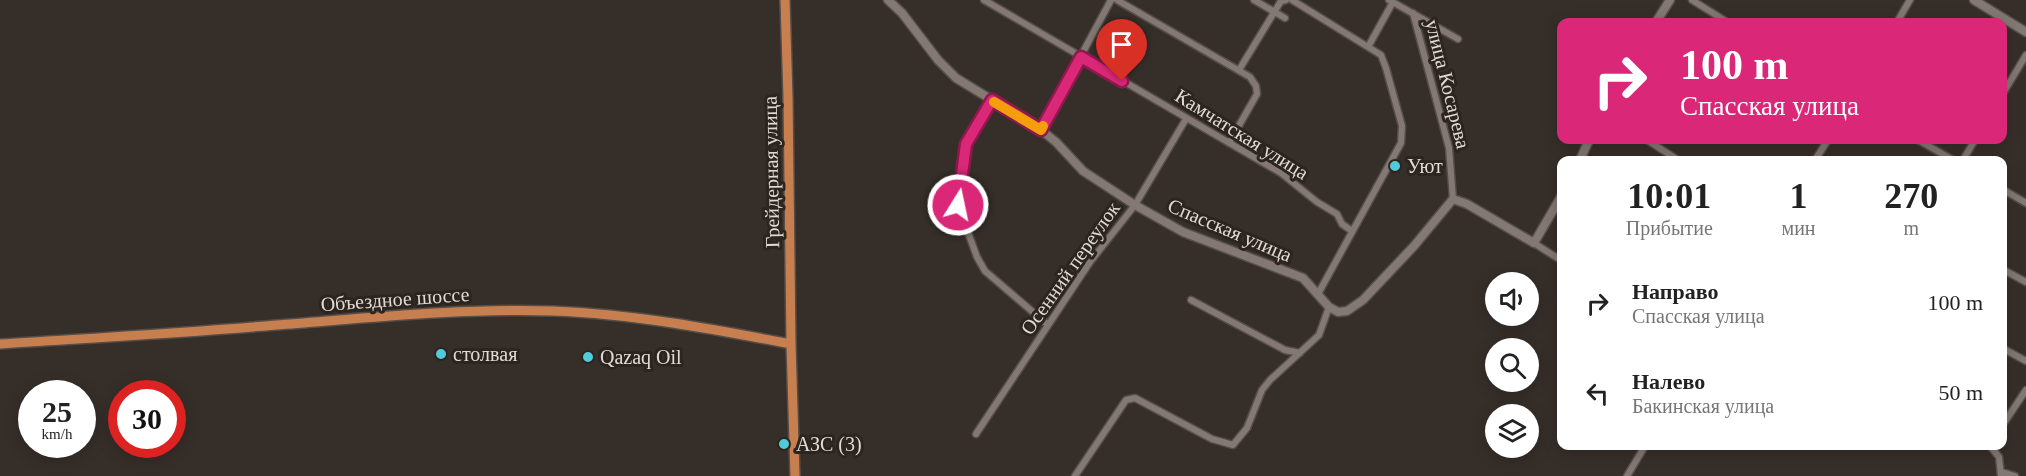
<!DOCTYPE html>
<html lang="ru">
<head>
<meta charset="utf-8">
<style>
	:root { --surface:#fff; --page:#f6f6f6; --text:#222; --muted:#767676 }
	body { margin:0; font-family:"Times New Roman",serif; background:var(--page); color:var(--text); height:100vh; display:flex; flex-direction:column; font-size:22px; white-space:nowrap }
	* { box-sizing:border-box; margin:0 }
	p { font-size:20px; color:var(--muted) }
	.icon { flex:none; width:33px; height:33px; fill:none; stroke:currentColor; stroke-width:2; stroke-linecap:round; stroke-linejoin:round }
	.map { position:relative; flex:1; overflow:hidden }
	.details { position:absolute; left:1557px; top:156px; width:450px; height:294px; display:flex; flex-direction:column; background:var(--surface); border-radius:12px; box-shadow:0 3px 15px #0003 }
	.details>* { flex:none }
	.hud { position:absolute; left:1557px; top:18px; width:450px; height:126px; border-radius:12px; box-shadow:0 3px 15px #0003; background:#db2777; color:#fff; overflow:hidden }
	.buttons { position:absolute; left:1485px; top:272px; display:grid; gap:12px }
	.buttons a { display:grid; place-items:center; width:54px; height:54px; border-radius:50%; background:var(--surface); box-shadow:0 3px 15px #0003; font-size:30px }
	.speed { position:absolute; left:18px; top:380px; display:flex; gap:12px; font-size:30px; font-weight:700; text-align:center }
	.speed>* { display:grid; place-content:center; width:78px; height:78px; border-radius:50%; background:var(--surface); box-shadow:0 3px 15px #0003; line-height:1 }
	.speed small { font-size:15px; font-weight:400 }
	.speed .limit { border:9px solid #d22; background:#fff; color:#111 }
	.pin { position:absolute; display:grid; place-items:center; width:51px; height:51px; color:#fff; margin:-62px -26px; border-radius:50% 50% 50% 0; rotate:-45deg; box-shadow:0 0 6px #0007 }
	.pin .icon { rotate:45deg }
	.me { position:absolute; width:66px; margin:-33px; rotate:10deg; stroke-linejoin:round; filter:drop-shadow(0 0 4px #0008) }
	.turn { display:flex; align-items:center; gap:21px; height:126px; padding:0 24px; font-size:27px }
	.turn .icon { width:78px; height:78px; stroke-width:2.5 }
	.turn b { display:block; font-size:42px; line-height:51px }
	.eta { display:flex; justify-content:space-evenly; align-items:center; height:102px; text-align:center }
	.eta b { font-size:36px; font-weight:700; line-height:42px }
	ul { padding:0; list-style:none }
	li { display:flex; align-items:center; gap:18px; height:90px; padding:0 24px }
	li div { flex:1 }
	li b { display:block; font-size:22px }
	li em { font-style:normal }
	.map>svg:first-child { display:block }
</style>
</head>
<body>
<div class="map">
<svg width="2026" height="476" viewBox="0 0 2026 476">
	<rect width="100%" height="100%" fill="#362e29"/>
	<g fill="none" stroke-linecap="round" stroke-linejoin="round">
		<defs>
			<path id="street" d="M984 0 1281 173 1317 202 1337 214 1342 224 1352 231
				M1117 0 1250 77 1256 86 1257 94 1229 143
				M1254 0 1285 18
				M1292 0 1368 47
				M1389 0 1458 39
				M1692 0 1727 22
				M1413 13 1449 148 1453 199
				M1897 22 1910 0
				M1239 70 1281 1 1286 0
				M2002 95 2026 55
				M992 100 966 144 958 205 977 257 985 271 1048 325
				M1041 130 1111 0
				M1647 140 1678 160
				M1918 140 1953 160
				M1815 160 1828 140
				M1963 160 1975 140
				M2002 189 2026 203
				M1534 243 1562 261
				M2002 269 2026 282
				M1318 294 1401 143 1402 126 1386 68 1381 55 1368 47 1393 2
				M1191 300 1285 350 1300 353
				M2002 348 2026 361
				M2002 426 2026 390
				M976 434 1090 262 1135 205 1186 119
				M1990 446 1999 457 2001 476
				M2002 472 2015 476
				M1075 476 1126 400 1135 398 1212 439 1233 445 1247 428 1262 390 1270 380 1319 335 1329 307
				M1627 476 1645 446"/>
			<path id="secondary" d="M888 0 902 13 938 60 956 78 1041 130 1056 142 1083 171 1135 205 1183 232 1303 278 1329 307 1338 312 1347 311 1363 300 1414 246 1453 199 1467 204 1534 243 1562 195
				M1974 0 2026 32
				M1656 22 1670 0
				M1580 160 1589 140"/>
			<path id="primary" d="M785 0 788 97 791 344 795 476
				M0 344C92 338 184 333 276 325 368 318 461 308 553 311 633 314 713 329 791 344"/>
		</defs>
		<!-- street casing -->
		<use href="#street" stroke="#544d48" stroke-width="9"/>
		<!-- secondary casing -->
		<use href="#secondary" stroke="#544d48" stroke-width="11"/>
		<!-- primary casing -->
		<use href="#primary" stroke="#544d48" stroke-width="12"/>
		<!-- street -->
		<use href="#street" stroke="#837873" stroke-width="6"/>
		<!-- secondary -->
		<use href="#secondary" stroke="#837873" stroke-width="8"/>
		<!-- primary -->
		<use href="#primary" stroke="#c87f50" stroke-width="9"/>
	</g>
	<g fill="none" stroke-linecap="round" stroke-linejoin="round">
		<defs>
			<path id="route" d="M958 205 966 144 992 100 1041 130 1081 57 1122 81"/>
		</defs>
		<!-- route casing -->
		<use href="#route" stroke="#8e194d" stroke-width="15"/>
		<!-- route -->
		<use href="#route" stroke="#db2777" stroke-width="10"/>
		<!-- slow -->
		<path stroke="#f59e0b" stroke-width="10" d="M994 102 1041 130 1043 126"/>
	</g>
	<!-- markers -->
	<g fill="#53cadc" stroke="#2c241f" stroke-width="2">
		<circle cx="1395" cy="166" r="6"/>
		<circle cx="441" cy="354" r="6"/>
		<circle cx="588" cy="357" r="6"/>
		<circle cx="784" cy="444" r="6"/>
	</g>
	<g text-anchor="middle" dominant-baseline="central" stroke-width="6" stroke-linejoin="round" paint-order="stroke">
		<!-- street labels -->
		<g font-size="20" fill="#e0dad7" stroke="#2c241f">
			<text transform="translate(1448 84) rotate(76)">улица Косарева</text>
			<text transform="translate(1242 134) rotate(32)">Камчатская улица</text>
			<text transform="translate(771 172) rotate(-91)">Грейдерная улица</text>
			<text transform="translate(1230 230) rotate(23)">Спасская улица</text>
			<text transform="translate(1070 268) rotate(-55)">Осенний переулок</text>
			<text transform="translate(395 299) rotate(-4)">Объездное шоссе</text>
		</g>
		<!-- poi labels -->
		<g font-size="20" fill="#e0dad7" stroke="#2c241f" text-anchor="start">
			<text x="1407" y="166">Уют</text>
			<text x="453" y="354">столвая</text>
			<text x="600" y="357">Qazaq Oil</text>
			<text x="796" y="444">АЗС (3)</text>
		</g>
	</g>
</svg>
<div class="buttons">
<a><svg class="icon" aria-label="sound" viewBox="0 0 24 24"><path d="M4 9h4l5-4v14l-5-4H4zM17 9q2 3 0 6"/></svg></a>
<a><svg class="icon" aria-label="search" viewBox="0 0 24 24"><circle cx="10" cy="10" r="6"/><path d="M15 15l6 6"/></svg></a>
<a><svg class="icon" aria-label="layers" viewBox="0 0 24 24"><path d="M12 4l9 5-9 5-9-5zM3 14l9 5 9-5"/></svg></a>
</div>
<div class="speed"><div>25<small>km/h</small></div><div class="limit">30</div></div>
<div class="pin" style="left:1122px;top:81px;background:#d93025"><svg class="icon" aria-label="arrive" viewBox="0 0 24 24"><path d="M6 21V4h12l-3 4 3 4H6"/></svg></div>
<svg class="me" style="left:958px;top:205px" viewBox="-20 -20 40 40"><circle r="17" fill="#db2777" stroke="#fff" stroke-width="3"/><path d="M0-11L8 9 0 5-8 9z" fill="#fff"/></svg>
<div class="hud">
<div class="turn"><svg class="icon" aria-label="right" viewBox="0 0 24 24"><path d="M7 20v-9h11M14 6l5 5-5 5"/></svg><div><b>100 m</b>Спасская улица</div></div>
</div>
<section class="details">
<div class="eta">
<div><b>10:01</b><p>Прибытие</p></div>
<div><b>1</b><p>мин</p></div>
<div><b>270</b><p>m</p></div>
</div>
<ul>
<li><svg class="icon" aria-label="right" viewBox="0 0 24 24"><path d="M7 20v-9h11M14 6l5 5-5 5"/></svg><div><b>Направо</b><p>Спасская улица</p></div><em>100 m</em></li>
<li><svg class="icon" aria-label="left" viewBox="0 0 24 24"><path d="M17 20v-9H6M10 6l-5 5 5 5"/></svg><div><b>Налево</b><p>Бакинская улица</p></div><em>50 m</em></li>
</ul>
</section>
</div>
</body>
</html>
